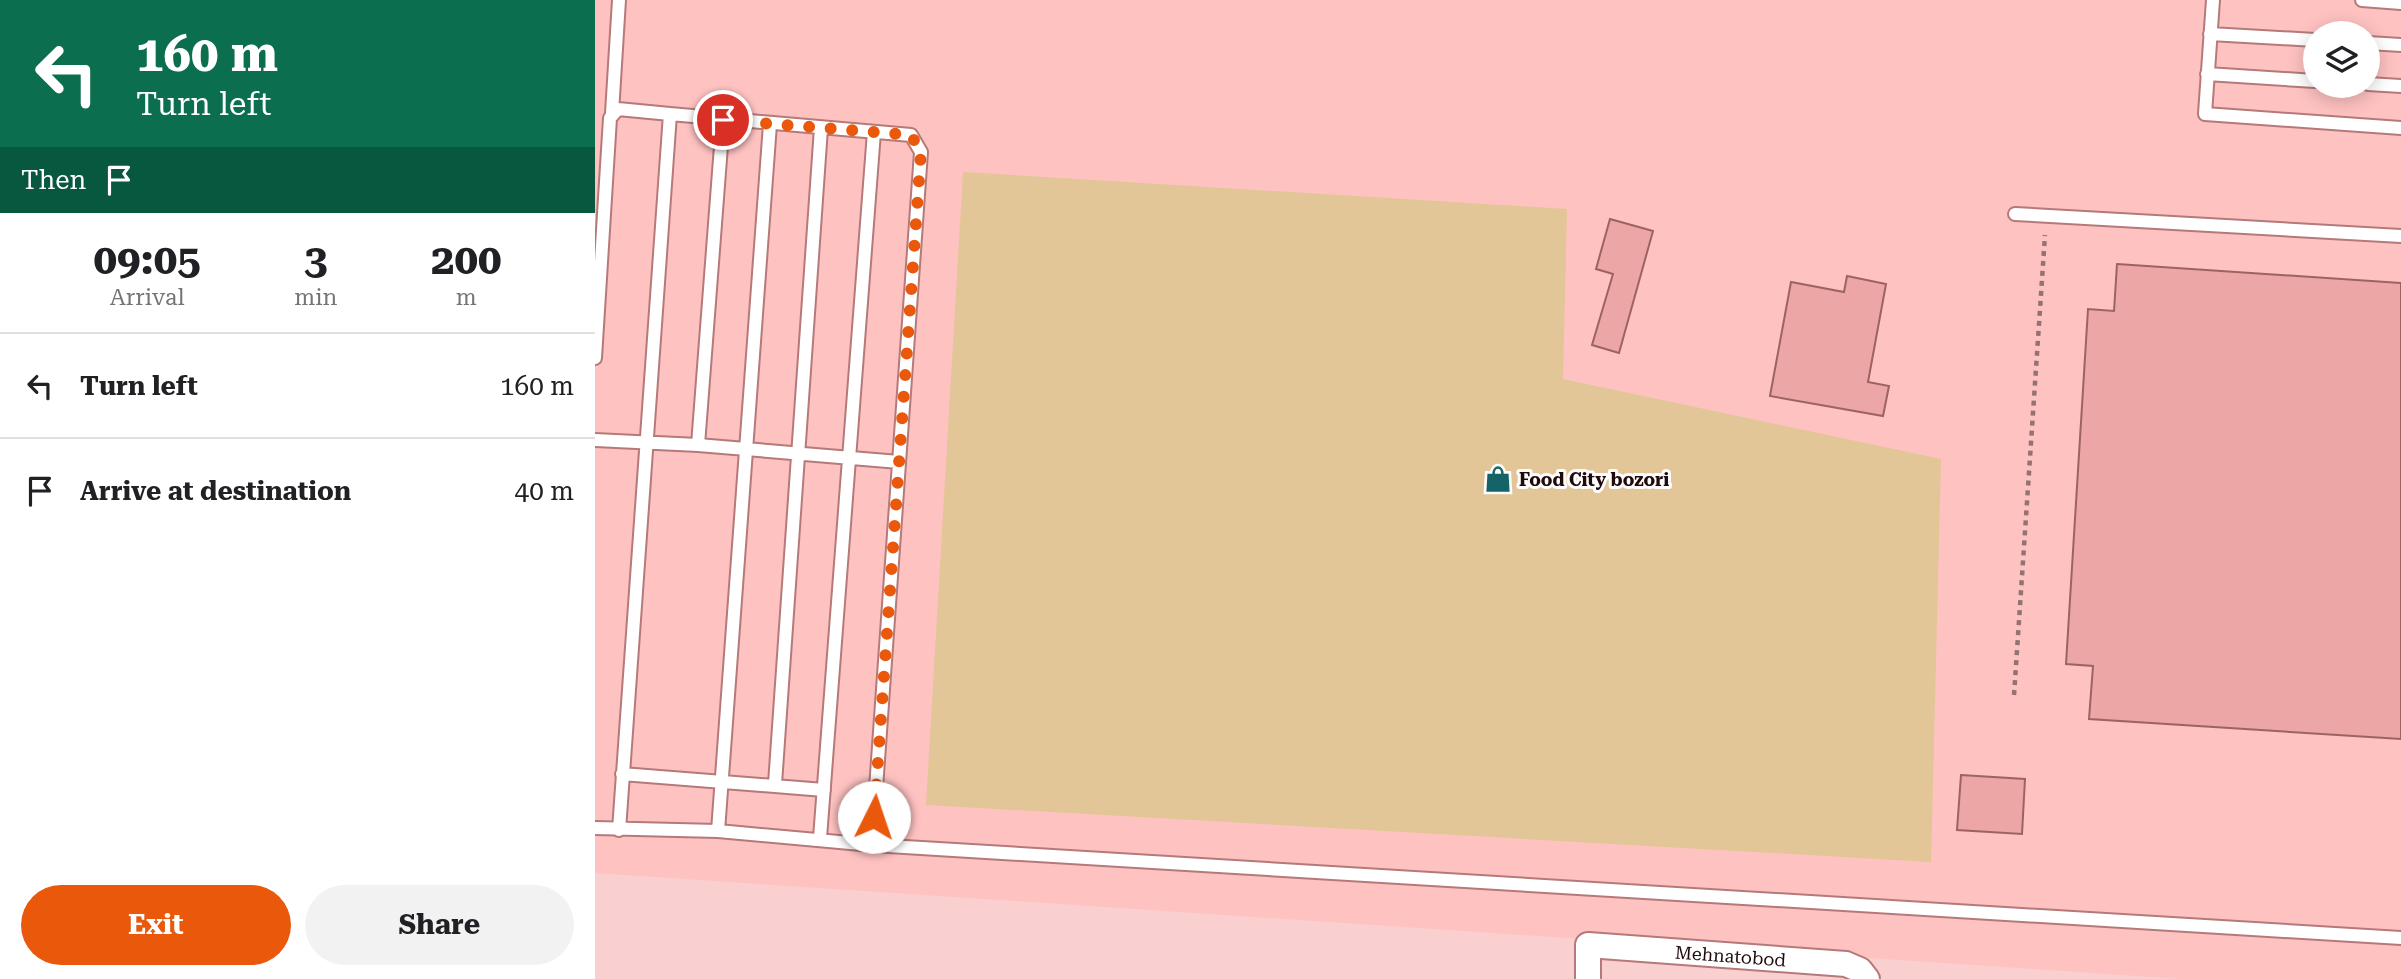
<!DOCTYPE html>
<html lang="en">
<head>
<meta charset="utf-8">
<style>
	:root { --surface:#fff; --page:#f2f2f2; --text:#202124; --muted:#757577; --line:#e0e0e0; --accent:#ea580c }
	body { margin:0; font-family:"Roboto Serif",serif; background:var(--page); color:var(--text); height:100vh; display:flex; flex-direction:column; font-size:26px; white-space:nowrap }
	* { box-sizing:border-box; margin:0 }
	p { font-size:23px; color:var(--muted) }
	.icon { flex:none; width:38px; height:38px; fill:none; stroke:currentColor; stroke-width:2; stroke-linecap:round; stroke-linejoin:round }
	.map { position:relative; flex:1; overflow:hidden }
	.side { display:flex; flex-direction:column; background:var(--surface); width:595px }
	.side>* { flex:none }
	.guide { background:#0b6e4f; color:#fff; overflow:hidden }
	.tools { position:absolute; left:1708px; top:21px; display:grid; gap:14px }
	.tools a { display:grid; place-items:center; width:77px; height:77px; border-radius:50%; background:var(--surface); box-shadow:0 4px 18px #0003; font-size:35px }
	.pin { position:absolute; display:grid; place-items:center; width:60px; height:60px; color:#fff; margin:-30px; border:4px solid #fff; border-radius:50%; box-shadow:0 2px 7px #0007 }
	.me { position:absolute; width:77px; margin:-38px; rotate:4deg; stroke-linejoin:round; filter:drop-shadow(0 0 5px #0008) }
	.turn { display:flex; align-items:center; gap:24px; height:147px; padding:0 21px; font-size:32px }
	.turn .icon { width:91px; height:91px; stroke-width:2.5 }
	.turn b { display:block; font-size:49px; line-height:60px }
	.then { display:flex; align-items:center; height:66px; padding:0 21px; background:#0003; gap:14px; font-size:26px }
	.eta { display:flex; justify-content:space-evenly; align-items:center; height:119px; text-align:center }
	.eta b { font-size:42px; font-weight:700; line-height:49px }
	.cta { display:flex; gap:14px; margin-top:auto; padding:14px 21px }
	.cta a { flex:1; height:80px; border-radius:42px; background:var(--accent); color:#fff; font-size:28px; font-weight:700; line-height:80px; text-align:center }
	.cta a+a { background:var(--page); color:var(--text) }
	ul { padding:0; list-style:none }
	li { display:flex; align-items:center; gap:21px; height:105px; padding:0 21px; border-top:2px solid var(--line) }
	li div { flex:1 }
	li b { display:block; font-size:26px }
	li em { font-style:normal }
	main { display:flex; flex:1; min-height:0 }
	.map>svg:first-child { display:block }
</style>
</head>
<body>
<main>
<section class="side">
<div class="guide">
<div class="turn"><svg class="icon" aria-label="left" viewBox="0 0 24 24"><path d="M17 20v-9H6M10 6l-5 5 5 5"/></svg><div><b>160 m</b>Turn left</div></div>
<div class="then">Then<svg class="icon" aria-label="arrive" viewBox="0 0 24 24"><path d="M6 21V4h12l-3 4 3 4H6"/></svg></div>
</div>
<div class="eta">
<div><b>09:05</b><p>Arrival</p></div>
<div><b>3</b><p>min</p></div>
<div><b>200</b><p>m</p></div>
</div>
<ul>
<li><svg class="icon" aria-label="left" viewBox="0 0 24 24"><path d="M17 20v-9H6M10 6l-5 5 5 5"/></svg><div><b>Turn left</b></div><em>160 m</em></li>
<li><svg class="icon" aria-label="arrive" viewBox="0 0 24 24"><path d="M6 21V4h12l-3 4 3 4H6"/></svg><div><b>Arrive at destination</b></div><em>40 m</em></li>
</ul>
<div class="cta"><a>Exit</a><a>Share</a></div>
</section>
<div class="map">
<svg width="1806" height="979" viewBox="0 0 1806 979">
	<rect width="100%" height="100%" fill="#f9d0cf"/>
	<!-- built -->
	<path fill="#fec2c1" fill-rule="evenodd" d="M0 0H1806V979H1587L0 873ZM1720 33H1773V86H1720Z"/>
	<!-- green -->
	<path fill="#e2c698" d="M368 172 972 209 968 379 1346 459 1336 862 331 805Z"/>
	<!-- building -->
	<path fill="#eba6a5" stroke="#9d6362" stroke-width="2" d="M1015 219 1058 231 1024 353 997 345 1018 274 1001 269Z
		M1522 264 1806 283V739L1494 719 1498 666 1471 664 1493 309 1519 311Z
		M1252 276 1291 284 1273 382 1294 386 1288 416 1175 396 1196 282 1249 292Z
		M1366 775 1430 779 1427 834 1362 830Z"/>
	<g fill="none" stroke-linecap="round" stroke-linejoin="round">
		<defs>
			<path id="lane" d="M1618 0 1610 114 1806 128
				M1767 0 1806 3
				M1615 34 1720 40
				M1773 43 1806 45
				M1612 74 1720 81
				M1773 84 1806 86
				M17 113 24 0
				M1420 214 1806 236
				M0 358 15 118 23 109 75 114
				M0 440 103 445 304 462
				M103 445 128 120
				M27 774 229 790
				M180 784 226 128
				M0 828 123 831 277 845 1806 938
				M24 830 75 114 316 135 326 152 277 845
				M123 831 175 124
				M225 838 279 132"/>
			<g id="street">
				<path id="s1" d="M993 979V945L1251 964 1265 970 1272 979"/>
			</g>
		</defs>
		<!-- lane casing -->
		<use href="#lane" stroke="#b67979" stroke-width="16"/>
		<!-- street casing -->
		<use href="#street" stroke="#b67979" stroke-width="28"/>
		<!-- path -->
		<path stroke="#937372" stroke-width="4.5" stroke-dasharray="5 5" stroke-linecap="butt" d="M1419 695 1450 235"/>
		<!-- lane -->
		<use href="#lane" stroke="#fff" stroke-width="12"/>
		<!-- street -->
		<use href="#street" stroke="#fff" stroke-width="24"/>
	</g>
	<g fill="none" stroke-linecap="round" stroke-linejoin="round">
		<!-- route -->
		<path stroke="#ea580c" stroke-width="12" stroke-dasharray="0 21.6" d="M128 120 316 135 326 152 279 817"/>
	</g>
	<!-- icons -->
	<defs>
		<symbol id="shop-bare" viewBox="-9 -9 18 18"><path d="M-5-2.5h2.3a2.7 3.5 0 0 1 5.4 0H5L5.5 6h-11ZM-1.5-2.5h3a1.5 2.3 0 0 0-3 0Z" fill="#146367" stroke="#fcfcfc" stroke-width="2.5" paint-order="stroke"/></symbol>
	</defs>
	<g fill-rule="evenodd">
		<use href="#shop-bare" x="884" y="460" width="38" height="38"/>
	</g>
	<g text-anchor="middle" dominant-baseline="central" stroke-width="6" stroke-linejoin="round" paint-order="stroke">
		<!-- poi labels -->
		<g font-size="18" font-weight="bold" fill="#1f090a" stroke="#fcfcfc" text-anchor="start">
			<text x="924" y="479">Food City bozori</text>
		</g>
		<!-- street labels -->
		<g font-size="18" fill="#1f090a" stroke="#fcfcfc">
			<text stroke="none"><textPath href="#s1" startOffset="177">Mehnatobod</textPath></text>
		</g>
	</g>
</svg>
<div class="tools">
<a><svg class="icon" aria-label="layers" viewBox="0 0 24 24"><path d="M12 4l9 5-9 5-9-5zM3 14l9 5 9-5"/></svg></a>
</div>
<div class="pin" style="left:128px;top:120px;background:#d93025"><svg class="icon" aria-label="arrive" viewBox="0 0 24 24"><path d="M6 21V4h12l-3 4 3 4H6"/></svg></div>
<svg class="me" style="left:279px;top:817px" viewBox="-20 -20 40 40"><circle r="19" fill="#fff"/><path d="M0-13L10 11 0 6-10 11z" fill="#ea580c"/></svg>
</div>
</main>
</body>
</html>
